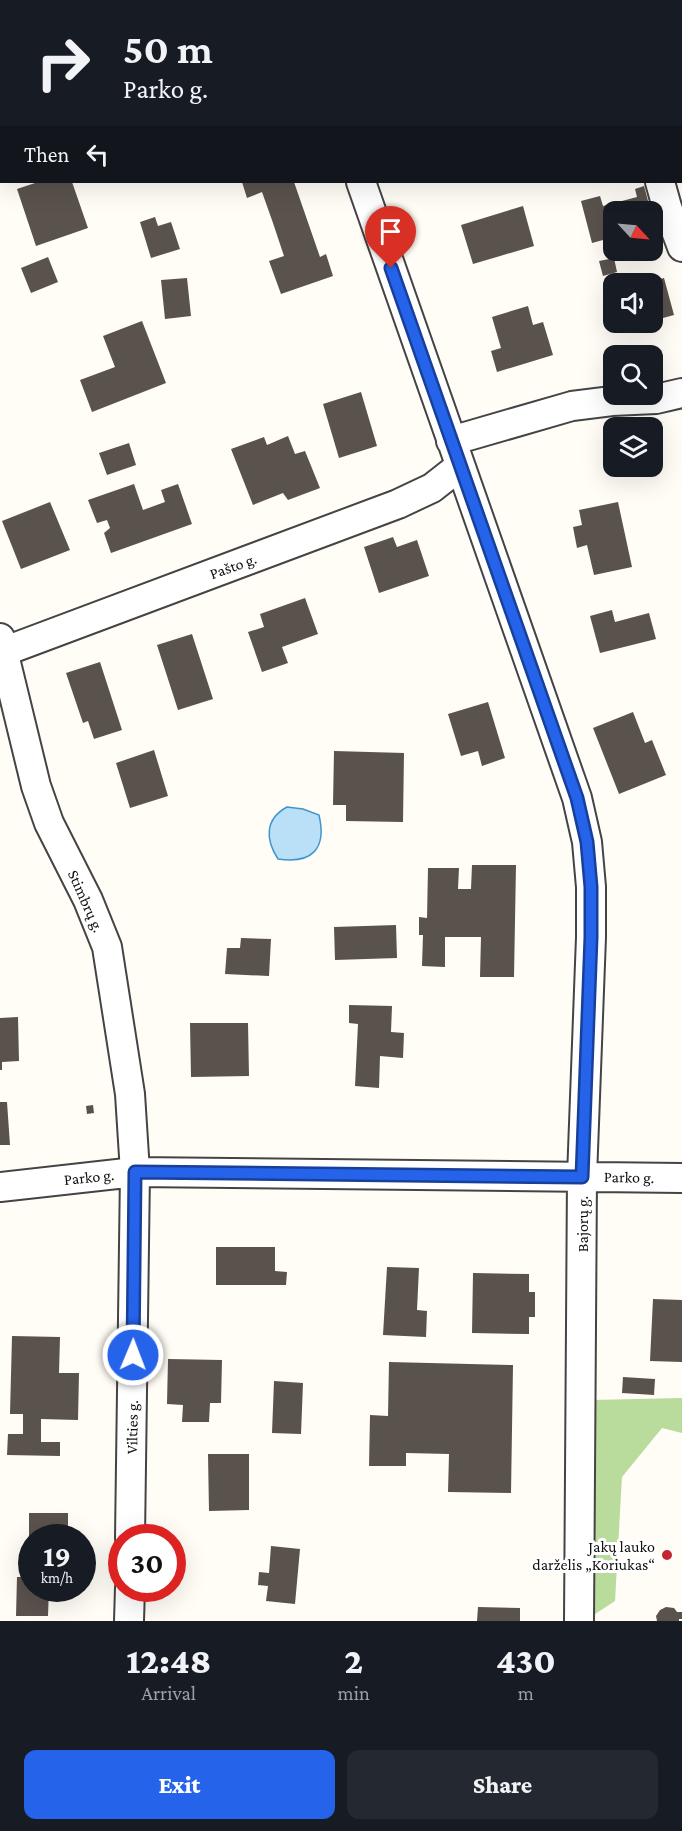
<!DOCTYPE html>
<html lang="en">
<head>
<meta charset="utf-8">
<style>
	:root { --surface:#171b24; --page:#242831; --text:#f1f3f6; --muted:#9ea1a6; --accent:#2563eb }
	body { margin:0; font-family:"Crimson Pro",serif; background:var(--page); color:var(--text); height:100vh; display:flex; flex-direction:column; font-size:22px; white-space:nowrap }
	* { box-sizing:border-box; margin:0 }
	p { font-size:20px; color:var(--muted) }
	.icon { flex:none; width:33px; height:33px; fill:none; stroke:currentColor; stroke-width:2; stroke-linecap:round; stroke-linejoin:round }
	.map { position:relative; height:1621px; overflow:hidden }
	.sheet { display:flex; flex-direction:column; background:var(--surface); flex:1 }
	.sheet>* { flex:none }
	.guide { position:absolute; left:0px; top:0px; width:682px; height:183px; box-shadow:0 6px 24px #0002; background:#171b24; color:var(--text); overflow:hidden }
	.needle { width:39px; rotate:116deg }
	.controls { position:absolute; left:603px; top:201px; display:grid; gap:12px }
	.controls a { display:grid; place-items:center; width:60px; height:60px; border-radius:12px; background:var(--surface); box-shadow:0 6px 24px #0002; font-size:30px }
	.speed { position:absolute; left:18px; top:1524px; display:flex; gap:12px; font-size:30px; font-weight:700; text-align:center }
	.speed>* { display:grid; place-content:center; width:78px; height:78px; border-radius:50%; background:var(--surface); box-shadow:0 6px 24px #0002; line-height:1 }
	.speed small { font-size:15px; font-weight:400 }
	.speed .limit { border:9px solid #d22; background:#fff; color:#111 }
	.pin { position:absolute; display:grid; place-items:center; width:51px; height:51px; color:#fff; margin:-62px -26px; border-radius:50% 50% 50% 0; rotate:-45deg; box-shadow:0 0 6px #0007 }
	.pin .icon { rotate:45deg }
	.me { position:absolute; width:66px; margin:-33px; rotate:1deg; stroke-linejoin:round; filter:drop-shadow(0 0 4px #0008) }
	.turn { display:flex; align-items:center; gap:21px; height:126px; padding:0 24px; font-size:27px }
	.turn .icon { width:78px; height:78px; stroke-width:2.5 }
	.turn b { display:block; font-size:42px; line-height:51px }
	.then { display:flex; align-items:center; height:57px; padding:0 24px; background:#0003; gap:12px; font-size:22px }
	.eta { display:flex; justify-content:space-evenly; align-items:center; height:102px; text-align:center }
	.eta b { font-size:36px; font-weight:800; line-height:42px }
	.cta { display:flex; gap:12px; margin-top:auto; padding:12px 24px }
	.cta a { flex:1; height:69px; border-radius:12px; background:var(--accent); color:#fff; font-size:24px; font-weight:800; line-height:69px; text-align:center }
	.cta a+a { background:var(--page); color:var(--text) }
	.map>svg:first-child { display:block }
</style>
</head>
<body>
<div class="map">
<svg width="682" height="1621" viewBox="0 0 682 1621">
	<rect width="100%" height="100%" fill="#fffdf5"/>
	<!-- forest -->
	<path fill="#b9dc9c" d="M682 1398V1433L662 1428 622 1477 615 1601 589 1618 592 1400Z"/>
	<!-- water -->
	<path fill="#b9e0f7" stroke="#3f96cf" stroke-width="1.5" d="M287 807 303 809 319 815C327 849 312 864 278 859 265 839 265 819 287 807Z"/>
	<!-- building -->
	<path fill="#5a524d" d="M38 182H72L88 228 36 246 17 189Z
		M242 182H294L320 257 326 254 333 276 281 294 269 261 284 256 273 223 262 192 247 198Z
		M644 186 651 212H614V237L592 243 581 201 600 196 603 206 637 197 635 189Z
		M523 206 534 246 473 264 461 225Z
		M155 217 158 226 171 222 180 249 151 258 140 222Z
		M48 257 58 282 31 293 21 268Z
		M614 258 617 272 603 276 599 261Z
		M187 278 191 316 165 319 161 280Z
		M664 278 674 315 652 321V284L646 283Z
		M528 306 533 325 543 322 553 355 497 372 491 351 501 348 492 317Z
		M142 321 166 383 92 412 80 380 115 367 103 336Z
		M361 392 377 446 339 458 323 404Z
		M288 436 295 454 305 451 320 488 288 500 283 493 253 505 231 449 264 437 267 445Z
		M129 443 136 465 107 475 99 453Z
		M134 484 143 510 165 502 161 490 178 484 192 524 111 553 104 533 110 528 107 520 97 523 88 500Z
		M50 502 70 550 21 569 2 521Z
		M618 502 632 567 594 575 587 545 577 548 573 527 582 525 579 510Z
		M393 537 397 547 417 540 429 576 379 593 364 547Z
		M305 598 318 634 282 647 288 663 262 672 248 632 264 627 260 614Z
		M612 610 615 622 649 613 656 639 600 653 590 616Z
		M192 634 213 699 178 710 157 645Z
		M100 662 122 730 94 739 88 721 83 723 66 673Z
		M488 702 505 758 482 766 478 751 461 756 448 714Z
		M633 712 645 743 652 740 666 775 619 794 593 728Z
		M154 750 168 796 130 808 116 763Z
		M334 751 404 753 403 822 346 821V805H333Z
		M472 865H516L514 977H480L481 937H445V967L422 966 423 935H419V917L427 918 428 868H459L458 889H471Z
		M396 925 397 958 335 960 334 927Z
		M241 938 271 939 269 976 225 974 227 948H240Z
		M349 1005 392 1006 391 1032 404 1033 403 1058 380 1056 379 1088 355 1086 358 1024 349 1023Z
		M18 1017 19 1061 2 1062V1070H0V1018Z
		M190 1023H248L249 1076 191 1077Z
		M0 1102H7L10 1145H0Z
		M93 1105 94 1113 87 1114 86 1106Z
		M216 1247H275V1271L287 1272 286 1285H216Z
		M387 1267 419 1268 417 1310 427 1311 426 1337 383 1335Z
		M473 1273 529 1274V1292H535V1317H529V1334L472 1333Z
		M653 1299 682 1300V1362L650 1361Z
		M12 1336 60 1337 59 1373H79L78 1420 41 1419V1442H60V1456L7 1455 8 1434H23V1414H10Z
		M168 1359 222 1360 221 1403H210L209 1422H182L183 1405 167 1404Z
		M389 1362 513 1365 511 1493 448 1492 449 1454 406 1453V1466H369L370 1415 388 1416Z
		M623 1377 655 1379 654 1395 622 1393Z
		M274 1381 303 1383 301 1434 272 1433Z
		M208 1454H249V1510L209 1511Z
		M29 1513H68V1538H32V1557H29Z
		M271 1546 300 1549 295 1604 266 1601 268 1586 258 1585 259 1572 269 1573Z
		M17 1577H32V1588H49L48 1616H16Z
		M478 1607 520 1608V1621H477Z
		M666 1607 674 1608 677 1612H682V1619H679V1621H657L656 1616 660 1610Z"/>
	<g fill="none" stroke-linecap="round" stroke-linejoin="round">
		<defs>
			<path id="minor" d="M298 0 299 2
				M608 0 609 2
				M361 182 577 798 587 842 591 887V937L582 1177 579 1621
				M660 182 667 207 682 247
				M451 441 572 406 612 401 656 399 682 393
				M0 638 36 786 49 823 88 900 107 947 130 1094 135 1172 130 1538
				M0 653 398 504 432 488 460 466
				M0 1187 135 1172 682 1178
				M129 1621 130 1588"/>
		</defs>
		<!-- minor casing -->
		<use href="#minor" stroke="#444" stroke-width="32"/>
		<!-- minor -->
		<use href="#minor" stroke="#fff" stroke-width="28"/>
	</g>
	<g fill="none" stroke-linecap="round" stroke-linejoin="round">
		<defs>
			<path id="route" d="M133 1355 135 1172 582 1177 591 937V887L587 842 577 798 391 268"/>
		</defs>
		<!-- route casing -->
		<use href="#route" stroke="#184099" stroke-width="15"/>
		<!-- route -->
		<use href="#route" stroke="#2563eb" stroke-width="10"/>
	</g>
	<!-- markers -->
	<circle fill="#c4262e" stroke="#fff" stroke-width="2" cx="667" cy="1555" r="6"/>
	<g text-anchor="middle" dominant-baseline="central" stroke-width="6" stroke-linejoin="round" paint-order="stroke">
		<!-- street labels -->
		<g font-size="16" fill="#111" stroke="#fff">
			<text transform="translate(233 566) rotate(-20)">Pašto g.</text>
			<text transform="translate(86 901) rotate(66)">Stimbrų g.</text>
			<text transform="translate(89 1177) rotate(-6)">Parko g.</text>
			<text transform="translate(629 1177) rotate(1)">Parko g.</text>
			<text transform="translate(582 1224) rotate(-90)">Bajorų g.</text>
			<text transform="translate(132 1427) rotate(-89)">Vilties g.</text>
		</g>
		<!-- poi labels -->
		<g font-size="16" fill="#111" stroke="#fff" text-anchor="end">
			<text x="655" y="1546">Jakų lauko<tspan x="655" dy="18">darželis „Koriukas“</tspan></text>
		</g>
	</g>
</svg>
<div class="controls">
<a><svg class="needle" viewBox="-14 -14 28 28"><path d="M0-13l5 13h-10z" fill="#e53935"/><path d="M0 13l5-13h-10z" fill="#9ea1a6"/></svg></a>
<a><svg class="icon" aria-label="sound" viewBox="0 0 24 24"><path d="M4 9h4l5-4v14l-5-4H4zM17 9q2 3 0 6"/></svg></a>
<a><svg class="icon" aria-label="search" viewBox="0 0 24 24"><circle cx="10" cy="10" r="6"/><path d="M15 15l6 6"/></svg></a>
<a><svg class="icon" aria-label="layers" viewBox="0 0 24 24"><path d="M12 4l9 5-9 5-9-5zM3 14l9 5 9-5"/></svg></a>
</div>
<div class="speed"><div>19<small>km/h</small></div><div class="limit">30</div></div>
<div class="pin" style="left:391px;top:268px;background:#d93025"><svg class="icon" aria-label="arrive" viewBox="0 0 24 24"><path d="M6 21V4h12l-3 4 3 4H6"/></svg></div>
<svg class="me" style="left:133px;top:1355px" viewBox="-20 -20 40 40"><circle r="17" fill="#2563eb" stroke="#fff" stroke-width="3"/><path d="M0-11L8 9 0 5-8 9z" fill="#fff"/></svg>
<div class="guide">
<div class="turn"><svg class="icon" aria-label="right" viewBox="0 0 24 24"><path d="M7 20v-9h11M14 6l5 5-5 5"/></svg><div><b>50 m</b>Parko g.</div></div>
<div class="then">Then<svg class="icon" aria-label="left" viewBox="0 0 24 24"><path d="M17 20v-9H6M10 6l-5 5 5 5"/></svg></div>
</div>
</div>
<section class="sheet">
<div class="eta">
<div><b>12:48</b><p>Arrival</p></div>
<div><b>2</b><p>min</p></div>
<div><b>430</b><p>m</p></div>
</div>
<div class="cta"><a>Exit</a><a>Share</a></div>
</section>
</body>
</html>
